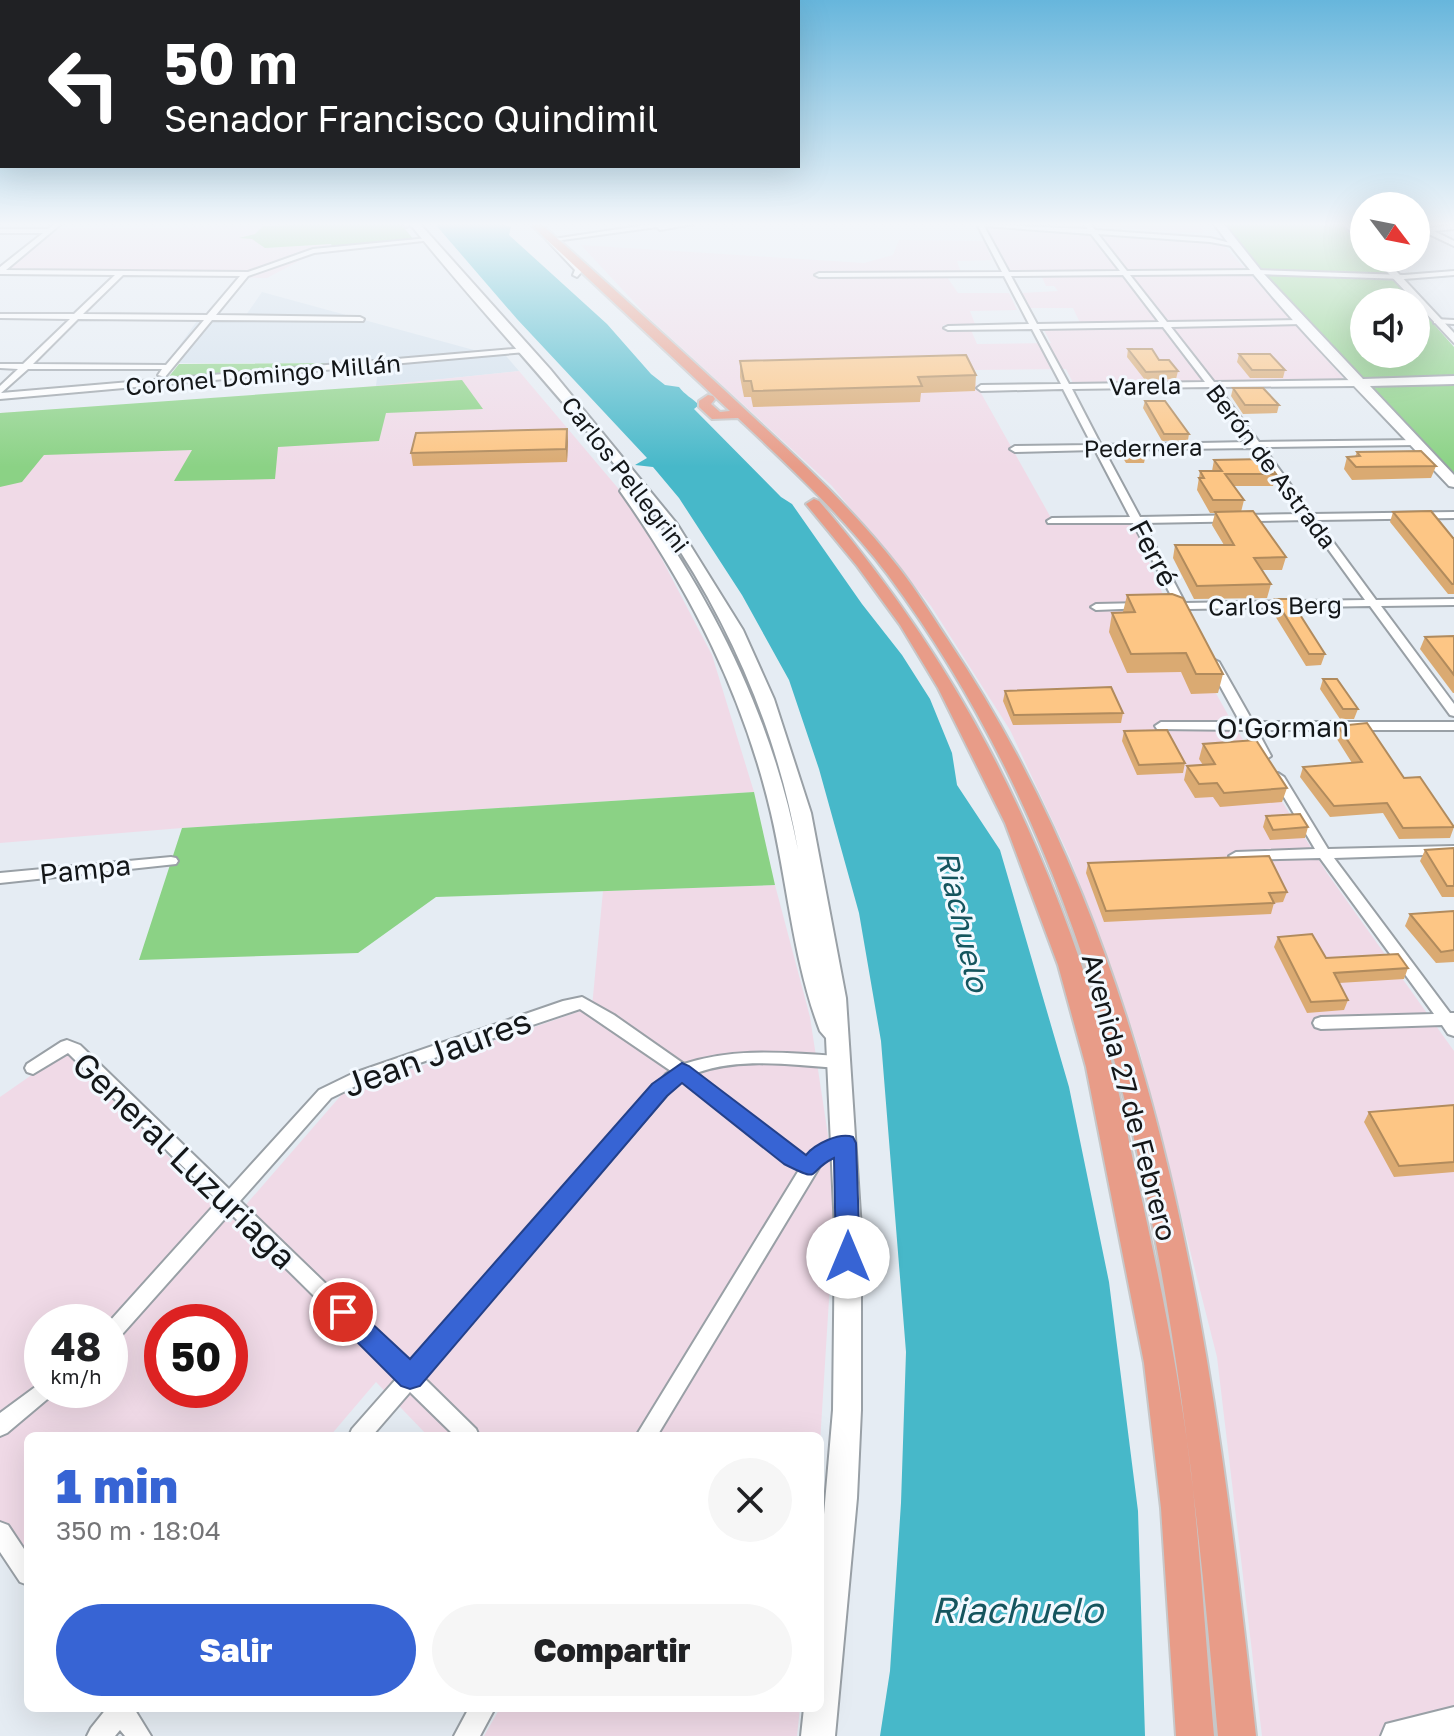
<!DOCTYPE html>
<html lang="es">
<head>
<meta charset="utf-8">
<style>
	:root { --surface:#fff; --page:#f6f6f6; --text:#202124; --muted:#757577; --accent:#3764d4 }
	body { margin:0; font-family:"Golos Text",sans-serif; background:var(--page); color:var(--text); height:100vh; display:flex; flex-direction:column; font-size:30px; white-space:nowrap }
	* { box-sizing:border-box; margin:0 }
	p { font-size:26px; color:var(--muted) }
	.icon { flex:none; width:44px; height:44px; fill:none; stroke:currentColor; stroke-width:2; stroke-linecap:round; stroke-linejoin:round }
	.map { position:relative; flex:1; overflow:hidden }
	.panel { position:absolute; left:24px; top:1432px; width:800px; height:280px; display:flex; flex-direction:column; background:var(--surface); border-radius:12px; box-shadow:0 8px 32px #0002 }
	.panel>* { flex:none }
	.banner { position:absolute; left:0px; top:0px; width:800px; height:168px; box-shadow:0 8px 32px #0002; background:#202124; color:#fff; overflow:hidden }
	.needle { width:52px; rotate:122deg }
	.controls { position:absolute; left:1350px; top:192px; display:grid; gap:16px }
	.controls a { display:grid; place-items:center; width:80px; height:80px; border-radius:50%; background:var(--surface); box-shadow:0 8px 32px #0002; font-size:40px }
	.speed { position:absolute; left:24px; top:1304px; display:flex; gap:16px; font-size:40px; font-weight:700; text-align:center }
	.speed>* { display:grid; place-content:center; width:104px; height:104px; border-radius:50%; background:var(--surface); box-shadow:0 8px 32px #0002; line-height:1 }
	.speed small { font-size:20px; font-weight:400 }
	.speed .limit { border:12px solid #d22; background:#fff; color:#111 }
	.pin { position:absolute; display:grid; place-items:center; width:68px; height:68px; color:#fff; margin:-34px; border:4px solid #fff; border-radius:50%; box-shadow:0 2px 8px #0007 }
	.me { position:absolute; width:88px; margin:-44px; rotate:0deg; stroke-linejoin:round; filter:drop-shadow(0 0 6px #0008) }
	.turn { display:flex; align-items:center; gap:28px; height:168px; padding:0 32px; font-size:36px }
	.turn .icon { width:104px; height:104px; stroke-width:2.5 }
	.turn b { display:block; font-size:56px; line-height:68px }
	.round { display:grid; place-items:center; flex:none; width:84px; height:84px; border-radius:42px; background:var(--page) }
	.head { display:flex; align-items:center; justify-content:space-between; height:136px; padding:0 32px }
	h1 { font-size:48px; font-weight:800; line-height:60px; color:var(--accent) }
	.cta { display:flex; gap:16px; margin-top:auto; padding:16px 32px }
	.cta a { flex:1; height:92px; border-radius:48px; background:var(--accent); color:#fff; font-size:32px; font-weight:800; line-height:92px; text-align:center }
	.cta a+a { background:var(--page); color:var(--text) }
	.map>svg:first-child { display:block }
</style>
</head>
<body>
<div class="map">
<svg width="1454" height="1736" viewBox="0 0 1454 1736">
	<rect width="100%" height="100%" fill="#e5ecf3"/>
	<!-- built -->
	<path fill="#d2e0ec" d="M262 292 481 352 500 349 519 371 376 386 379 360 350 363H167L202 314 246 315Z"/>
	<!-- industrial -->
	<path fill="#f0dae7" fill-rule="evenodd" d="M1057 224H1199L1204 233H1202Z
		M263 226 252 238 265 248 331 244 267 278 0 274V271L48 229Z
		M986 226 1221 242 1344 379 1073 383 1066 369 968 370 1055 525H1133L1170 611 1232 722 1327 873 1454 1051V1736H1262L1217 1357 1139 1049 1070 858 1010 730 931 606 832 486 648 317 581 245 864 263 893 255 899 240 984 241 992 260 957 261 962 276 947 277 958 293H1009L1017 310 970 311 975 324 943 325 946 330H971L977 344 1051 343 1043 328 1082 327 1073 308H1030L1022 293 1058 291 1054 286H1046L1039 271 1010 272Z
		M519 371 628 500 655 546 712 655 754 792 182 828 0 843V413L288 395Z
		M775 885 810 1017 836 1188 820 1443V1436H428L376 1382 330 1436H28V1581L0 1545V1097L69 1049 230 1223 343 1093 592 1007 603 891ZM42 1322H110V1390H42ZM162 1322H230V1390H162Z
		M500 1708H800L797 1736H484Z"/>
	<!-- green -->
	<path fill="#8bd285" d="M317 224H401L414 240 333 248 331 244 265 248 252 239 239 238 255 234 263 226Z
		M1224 224H1343L1364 247V258H1374L1388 274 1259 269Z
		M1269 274 1387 278 1396 282 1414 302H1364V354H1416V304L1454 347V377H1359L1266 276Z
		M350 363 167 379 179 364Z
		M462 380 483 409 386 413 379 441 278 447 275 479 174 481 192 450 44 455 22 482 0 487V413Z
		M1454 382V477L1368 386Z
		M754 792 775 885 436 897 358 953 139 960 182 828Z"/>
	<!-- water -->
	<path fill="#47b8c9" d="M435 224H500L511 227 509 235 607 324 651 374 665 385 679 387C685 395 692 398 699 405L694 409 781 497 792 504 862 604 902 655 930 699 952 753 957 785 1000 850 1069 1087 1109 1282 1138 1511 1145 1736H880L890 1671 901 1503 906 1352 881 1041 859 913 819 769 789 680 742 595 679 498 653 467 635 465 647 458 517 319Z"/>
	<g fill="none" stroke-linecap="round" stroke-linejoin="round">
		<defs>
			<path id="street" d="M54 224H61L6 270 248 272 313 249 429 238 432 240 314 253 248 276 216 315 360 317 364 319 363 321 212 320 165 377 158 375 162 369H28L1 393 526 348 530 350 526 352 0 399V386L18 369 0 368V364H23L70 319 0 318V314H74L115 275 0 274V267L43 233H0V229H48ZM123 275 240 276 207 315 83 314ZM78 319 204 320 166 365 33 364Z
				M402 224H409V225L406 227Z
				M652 224H693L660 230 657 227 555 241 583 270 577 277 573 275 575 270 547 240Z
				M977 224 1088 229 1084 224H1090L1095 230 1210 238 1235 244 1232 246 1210 242 1098 234 1127 271 1256 270 1404 275 1454 271V275L1404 279 1256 274 1130 275 1167 322 1301 320 1305 322 1301 324 1171 327 1214 382 1357 380 1361 383 1357 386 1218 387 1259 442 1418 440V444L1415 445 1263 447 1312 514 1454 512V518L1317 520 1376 600 1454 599V605L1381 606 1454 704V716L1450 715 1370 606 1189 609V614H1181L1178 609 1171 606 1175 603 1133 523H1048L1047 521 1052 518 1130 517 1095 450 1015 452 1010 449 1015 446 1092 445 1063 389 981 391 977 388 981 385 1061 384 1032 329 948 330 944 328 948 326 1029 324 1004 276 819 277 815 275 819 273 1002 272ZM984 226 1091 234 1120 271 1009 272ZM1123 275 1159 322 1037 324 1011 276ZM1163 327 1205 382 1069 384 1039 329ZM1209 387 1249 442 1101 445 1072 389ZM1253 448 1302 514 1140 517 1104 450ZM1307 520 1365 600 1185 603 1143 523Z
				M1416 224 1427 228 1454 225V229L1434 231 1454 241V246L1416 228Z
				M1434 319 1454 320V324L1434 323Z
				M1143 603 1148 606 1147 608 1096 610 1091 607 1096 604Z
				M1213 659 1219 662 1253 722H1454V730H1257L1271 756 1265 760 1259 756 1244 730 1157 729 1155 726 1161 722H1240L1207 662Z
				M1278 773 1284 777 1328 849 1454 846V854L1334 858 1450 1013H1454V1036L1448 1034 1442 1025 1321 1029 1315 1027 1313 1023 1315 1019 1321 1017 1434 1014 1320 858 1236 860 1229 856 1236 852 1315 849 1272 777Z
				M171 857 176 858 178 861 176 864 0 883V873Z
				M582 997 614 1015 684 1064C735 1047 785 1053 838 1056L844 1058 846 1062 844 1066 838 1068C791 1065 741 1057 696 1073L798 1153 807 1157 811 1151 845 1136 851 1138 854 1143 851 1148 823 1161 657 1436H636L799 1170 786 1163 682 1080 678 1082 423 1377 476 1429 479 1436H455L410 1392 372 1436H349L352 1429 397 1378 230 1213 117 1340 110 1343 109 1322 218 1201 68 1053 33 1074 27 1072 25 1068 27 1064 61 1042 67 1040 80 1045 229 1189 319 1090 354 1073 563 1001ZM580 1009 671 1071 666 1074 409 1364 240 1201 331 1098 366 1081Z
				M42 1382V1390H54L51 1396 7 1433 0 1436V1413Z
				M0 1522 8 1525 28 1555V1585L20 1582 0 1552Z
				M107 1708H136L135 1710 151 1736H125L120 1730 115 1736H87L91 1728Z
				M469 1708H495L480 1736H454Z"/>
			<path id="secondary" d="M410 224H420L550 369 677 524 743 630 774 699 811 813 846 998 861 1229V1410L857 1498 835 1736H801L804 1708H820V1561L833 1410 835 1229 826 1038 820 1031C793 960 788 886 771 813 743 694 690 590 620 491L622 488H632C712 597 772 717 798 850 778 734 731 624 664 527 649 503 629 482 611 460 546 380 475 305 410 224Z
				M1214 224H1224L1263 273 1363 379 1454 376V384L1370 386 1454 475V487L1449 486C1369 399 1285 320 1214 224Z
				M1343 224H1353L1364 236V245Z
				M1374 258H1384L1454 333V343Z
				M1454 1707V1736H1381L1386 1724Z"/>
			<path id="primary" d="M530 224H541C602 278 662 333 722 388 783 445 847 501 899 568 917 591 932 616 948 640 1165 963 1215 1358 1256 1736H1218C1182 1336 1135 908 888 575 844 517 791 468 738 418L712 419 699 407V401L708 395 713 396 715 399 711 404 720 412 730 411Z
				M814 499 819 501C959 664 1042 830 1104 1035 1118 1082 1126 1130 1137 1178 1159 1275 1179 1373 1191 1471 1201 1559 1206 1648 1214 1736H1176L1161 1508 1144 1363 1086 1067 1058 965 1005 823 938 688 900 625 857 566 806 504Z"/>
		</defs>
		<!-- street casing -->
		<use href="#street" stroke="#99a0a6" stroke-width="4"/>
		<!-- secondary casing -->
		<use href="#secondary" stroke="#99a0a6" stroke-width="4"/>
		<!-- primary casing -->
		<use href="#primary" stroke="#c7c7c8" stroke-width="4"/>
		<!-- street -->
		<use href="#street" fill="#fff" fill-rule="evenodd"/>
		<!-- secondary -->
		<use href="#secondary" fill="#fff" fill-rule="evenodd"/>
		<!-- primary -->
		<use href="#primary" fill="#e89c88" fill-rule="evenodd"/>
	</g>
	<!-- wall -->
	<path fill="#daaa72" d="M1128 349 1159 360 1178 371 1176 379 1145 380 1127 357Z
		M1239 354 1285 370 1283 378H1250L1237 362Z
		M740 361 976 375 975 391 921 393 920 402 753 407 751 397H744L740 377Z
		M1233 388 1279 405 1277 413 1243 414 1231 396Z
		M1145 401 1189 434 1188 440 1162 441 1143 408Z
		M567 429 568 442 567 462 413 466 411 453Z
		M1122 444 1146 454 1144 463H1126L1120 453Z
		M1357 452 1436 466 1431 478 1352 480 1344 469 1347 457H1355Z
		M1214 460 1276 474 1273 486H1234L1244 500 1241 512 1286 557 1282 570H1262L1271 584 1267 598 1194 599 1173 558 1175 545H1224L1212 525 1215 513H1210L1197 490 1200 471H1212Z
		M1393 512 1454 538V594H1448L1390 522Z
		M1127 595 1223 674 1218 693 1191 694 1181 672 1127 673 1109 632 1112 613 1123 612Z
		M1275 599 1325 654 1321 665 1306 666 1272 611Z
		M1454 636V693H1453L1420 649 1425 637Z
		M1323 679 1358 709 1354 719H1340L1320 689Z
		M1005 691 1123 713 1121 723 1013 725 1003 701Z
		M1338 726 1404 778 1454 827 1450 838 1399 839 1383 813 1330 817 1300 777 1303 767 1352 763 1335 736Z
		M1124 731 1185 763 1183 773 1137 775 1122 741Z
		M1203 744 1287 788 1282 802 1220 807 1213 797 1195 798 1184 780 1187 766 1203 765 1199 759Z
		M1266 816 1308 827 1305 838 1270 840 1263 827Z
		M1454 848V897H1442L1420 861 1425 850Z
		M1088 863 1287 892 1283 902 1274 903 1271 914 1104 922 1086 873Z
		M1454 911V962L1436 963 1405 926 1410 914Z
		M1278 937 1326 958 1408 968 1404 979 1339 983 1348 1000 1344 1010 1307 1013 1274 947Z
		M1454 1105V1172L1394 1177 1364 1122 1369 1112Z"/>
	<!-- shaded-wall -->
	<path fill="#b18b5d" d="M567 429 568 442 567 462 566 449Z"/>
	<!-- building -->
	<path fill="#fdc685" stroke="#b18b5d" stroke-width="2" d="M1128 349H1152L1159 360H1169L1178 371 1146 372Z
		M1239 354H1270L1285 370H1252Z
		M966 355 976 375 918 377 922 386 753 391 751 381H744L740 361Z
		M1233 388H1263L1279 405H1245Z
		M1145 401H1165L1189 434H1164Z
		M567 429 566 449 411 453 416 433Z
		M1122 444H1140L1146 454 1127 455Z
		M1421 451 1436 466 1356 467 1347 457 1360 456 1357 452Z
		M1265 459 1276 474H1225L1244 500H1213L1199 478H1204L1200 471H1222L1214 460Z
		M1253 511 1286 557 1254 558 1271 584 1197 586 1175 545H1234L1215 512Z
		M1431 511 1453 538H1454V584H1452L1393 512Z
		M1172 594 1183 598 1223 674H1196L1186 653 1131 654 1112 613 1135 612 1127 595Z
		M1275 599H1290L1325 654H1309Z
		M1454 636V675L1425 637Z
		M1323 679H1337L1358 709H1343Z
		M1111 687 1123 713 1014 715 1005 691Z
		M1367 723 1404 778 1420 777 1454 827 1403 828 1387 803 1334 806 1303 767 1362 762 1338 726Z
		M1167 730 1185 763 1139 765 1124 731Z
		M1256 740 1287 788 1224 793 1217 783 1199 784 1187 766 1215 764 1203 744Z
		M1300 814 1308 827 1273 830 1266 816Z
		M1454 848V886H1447L1425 850Z
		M1269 856 1287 892 1269 893 1274 903 1106 911 1088 863Z
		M1454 911V950L1441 952 1410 914Z
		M1312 934 1326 958 1398 954 1408 968 1334 973 1348 1000 1311 1002 1278 937Z
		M1454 1105V1162L1399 1166 1369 1112Z"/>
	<!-- sky -->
	<linearGradient id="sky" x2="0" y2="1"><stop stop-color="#67b6dc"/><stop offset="0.48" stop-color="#f3f6fa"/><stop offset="1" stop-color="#f3f6fa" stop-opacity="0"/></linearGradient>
	<rect width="1454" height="467" fill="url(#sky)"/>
	<!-- route -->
	<path fill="#3764d4" stroke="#24418a" stroke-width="2" d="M682 1063 689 1066 806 1155C815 1144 839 1132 853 1137L856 1143 860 1257 857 1264 848 1267 840 1264 836 1257 834 1158C805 1172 824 1184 784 1164L682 1083 667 1096 420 1386 410 1389 401 1386 334 1319 330 1312 334 1304 343 1301 351 1304 410 1359 652 1084Z"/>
	<g text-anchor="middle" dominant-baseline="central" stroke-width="6" stroke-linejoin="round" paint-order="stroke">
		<!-- far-street labels -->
		<g font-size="24" fill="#141719" stroke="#f3f9ff">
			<text transform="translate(263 374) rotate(-5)">Coronel Domingo Millán</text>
			<text transform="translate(1145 385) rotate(-1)">Varela</text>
			<text transform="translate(1143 447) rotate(-1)">Pedernera</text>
			<text transform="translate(1272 466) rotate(53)">Berón de Astrada</text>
			<text transform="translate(626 474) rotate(52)">Carlos Pellegrini</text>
			<text transform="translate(1275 605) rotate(-1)">Carlos Berg</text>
		</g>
		<!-- street labels -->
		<g font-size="28" fill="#141719" stroke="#f3f9ff">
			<text transform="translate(1154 553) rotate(62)">Ferré</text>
			<text transform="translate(1283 727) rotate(-1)">O'Gorman</text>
			<text transform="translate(85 869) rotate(-6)">Pampa</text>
			<text transform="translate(1130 1097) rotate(75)">Avenida 27 de Febrero</text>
		</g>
		<!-- water labels -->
		<g font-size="30" font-style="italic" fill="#15555e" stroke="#f3f9ff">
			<text transform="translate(963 921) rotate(77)">Riachuelo</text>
		</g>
		<!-- near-street labels -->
		<g font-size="34" fill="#141719" stroke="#f3f9ff">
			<text transform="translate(437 1052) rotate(-20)">Jean Jaures</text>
			<text transform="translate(185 1160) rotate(44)">General Luzuriaga</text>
		</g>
		<!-- near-water labels -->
		<g font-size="36" font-style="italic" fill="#15555e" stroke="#f3f9ff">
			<text x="1017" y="1609">Riachuelo</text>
		</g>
	</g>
</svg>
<div class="controls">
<a><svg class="needle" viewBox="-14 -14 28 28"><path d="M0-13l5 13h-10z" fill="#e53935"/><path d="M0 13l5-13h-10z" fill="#757577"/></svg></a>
<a><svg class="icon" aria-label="sound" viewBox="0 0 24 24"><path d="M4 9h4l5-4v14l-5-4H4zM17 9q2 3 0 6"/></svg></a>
</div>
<div class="speed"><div>48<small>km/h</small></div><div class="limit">50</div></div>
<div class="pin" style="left:343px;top:1312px;background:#d93025"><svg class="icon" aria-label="arrive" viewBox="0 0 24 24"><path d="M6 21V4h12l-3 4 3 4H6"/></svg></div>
<svg class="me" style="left:848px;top:1257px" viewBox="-20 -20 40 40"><circle r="19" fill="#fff"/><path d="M0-13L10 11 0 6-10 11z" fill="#3764d4"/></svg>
<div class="banner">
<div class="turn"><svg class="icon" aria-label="left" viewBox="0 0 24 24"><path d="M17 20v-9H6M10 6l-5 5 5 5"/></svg><div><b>50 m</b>Senador Francisco Quindimil</div></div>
</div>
<section class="panel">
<div class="head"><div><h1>1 min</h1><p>350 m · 18:04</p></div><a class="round"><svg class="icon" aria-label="close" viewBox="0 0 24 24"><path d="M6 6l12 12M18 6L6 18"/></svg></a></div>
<div class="cta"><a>Salir</a><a>Compartir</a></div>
</section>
</div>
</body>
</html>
